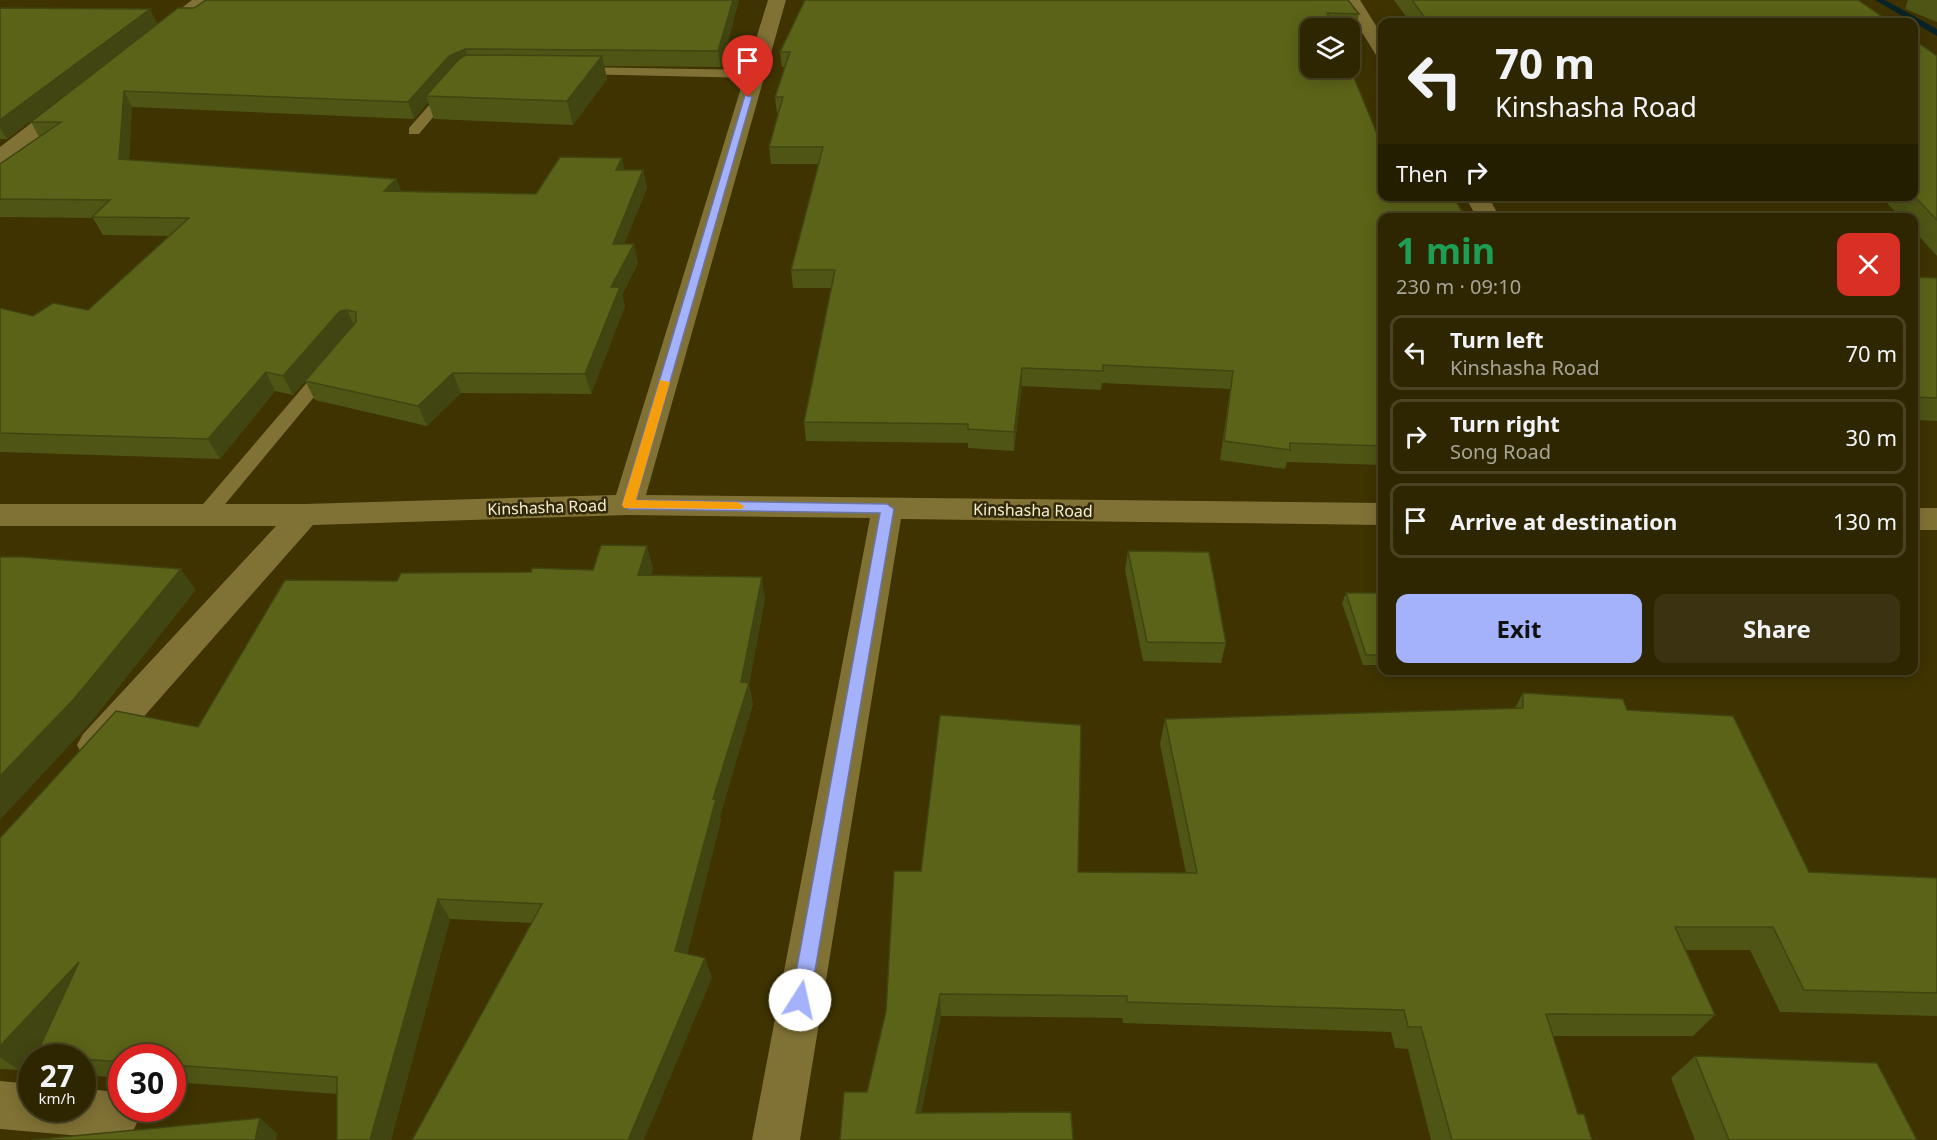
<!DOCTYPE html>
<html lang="en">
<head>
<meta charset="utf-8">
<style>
	:root { --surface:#2e2601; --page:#3a3210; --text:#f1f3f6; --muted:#a7a599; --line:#494323; --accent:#a4b2fc }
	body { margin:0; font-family:"Noto Sans",sans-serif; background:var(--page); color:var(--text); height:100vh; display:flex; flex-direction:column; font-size:22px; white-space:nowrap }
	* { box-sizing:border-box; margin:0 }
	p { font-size:20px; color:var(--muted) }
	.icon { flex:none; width:33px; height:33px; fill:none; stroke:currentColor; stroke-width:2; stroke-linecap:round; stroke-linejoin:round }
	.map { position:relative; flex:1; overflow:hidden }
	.panel { position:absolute; left:1378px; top:213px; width:540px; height:462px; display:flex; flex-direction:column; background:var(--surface); border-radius:12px; box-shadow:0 3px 15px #0003,0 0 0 2px var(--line) }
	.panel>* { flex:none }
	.banner { position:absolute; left:1378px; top:18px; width:540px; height:183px; border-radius:12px; box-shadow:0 3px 15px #0003,0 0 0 2px var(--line); background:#2e2601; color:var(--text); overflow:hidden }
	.fabs { position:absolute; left:1300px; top:18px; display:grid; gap:12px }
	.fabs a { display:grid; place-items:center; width:60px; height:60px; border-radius:12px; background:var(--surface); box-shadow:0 3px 15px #0003,0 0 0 2px var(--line); font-size:30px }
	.speed { position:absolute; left:18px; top:1044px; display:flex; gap:12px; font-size:30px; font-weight:700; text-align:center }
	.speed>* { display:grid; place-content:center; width:78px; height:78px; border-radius:50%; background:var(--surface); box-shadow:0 3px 15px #0003,0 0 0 2px var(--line); line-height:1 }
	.speed small { font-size:15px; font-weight:400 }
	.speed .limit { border:9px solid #d22; background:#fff; color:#111 }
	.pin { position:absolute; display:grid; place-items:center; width:51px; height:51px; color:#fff; margin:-62px -26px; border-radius:50% 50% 50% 0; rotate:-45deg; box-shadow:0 0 6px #0007 }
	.pin .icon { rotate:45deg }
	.me { position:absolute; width:66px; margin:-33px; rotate:10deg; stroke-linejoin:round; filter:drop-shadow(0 0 4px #0008) }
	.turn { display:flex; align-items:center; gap:21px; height:126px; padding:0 18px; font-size:27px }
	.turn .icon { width:78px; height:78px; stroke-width:2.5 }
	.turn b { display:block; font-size:42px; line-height:51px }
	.then { display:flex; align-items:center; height:57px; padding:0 18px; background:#0003; gap:12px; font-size:22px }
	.round { display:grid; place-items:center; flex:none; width:63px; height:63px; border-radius:12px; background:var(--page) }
	.summary { display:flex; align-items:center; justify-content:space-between; height:102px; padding:0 18px }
	h1 { font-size:36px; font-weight:700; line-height:45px; color:#1e9e55 }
	.action { display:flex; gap:12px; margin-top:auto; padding:12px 18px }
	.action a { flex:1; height:69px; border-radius:12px; background:var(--accent); color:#111; font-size:24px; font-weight:700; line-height:69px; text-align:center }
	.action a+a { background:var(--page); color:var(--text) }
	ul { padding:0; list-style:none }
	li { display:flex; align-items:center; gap:18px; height:75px; margin:0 12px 9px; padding:0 6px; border:3px solid var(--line); border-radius:12px }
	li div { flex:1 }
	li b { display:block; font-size:22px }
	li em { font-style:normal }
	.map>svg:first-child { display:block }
</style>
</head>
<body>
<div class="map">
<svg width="1937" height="1140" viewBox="0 0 1937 1140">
	<rect width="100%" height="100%" fill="#3e3301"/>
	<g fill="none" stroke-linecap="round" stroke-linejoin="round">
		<!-- stream -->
		<path fill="#0a2328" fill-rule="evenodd" d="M1875 0H1885L1937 29V36Z"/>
		<!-- lane -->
		<path fill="#807135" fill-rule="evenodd" d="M579 67 755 70 761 74 755 78 575 74 573 71Z
			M450 85 454 86V92L419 134H409V128L446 86Z
			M328 364 337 369 334 373 212 520H198L195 515 198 510 322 365Z"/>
		<!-- street -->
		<path fill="#807135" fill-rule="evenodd" d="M192 0H212L163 40H151L148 36 151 32Z
			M768 0H786L646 495 1383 503V525L901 519 800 1140H752L870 518 628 515 313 525 109 756 96 760 83 756 77 745 83 734 276 526H0V504H304L616 495Z
			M1342 0H1360L1383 37V57L1376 55Z
			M71 96 78 98 81 102 78 106 8 162 0 163V147L64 98Z
			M1465 196H1488L1500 218H1477Z
			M1914 508H1937V530H1914Z
			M0 1081 32 1084V1108H82V1088L122 1093V1108H137L140 1115 133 1132 116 1139 0 1129Z"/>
	</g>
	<!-- wall -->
	<path fill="#4e5515" d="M739 0 721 67 604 66 607 79 573 125 434 119 428 102 414 119 132 107 129 160 396 179 401 191 536 194 624 170H643L647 188 624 244 638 263 622 295 625 306 591 394 461 393 427 426 315 400 305 381 293 395 275 391 220 459 0 452V308L33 316 88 310 169 236 103 235 93 218 0 217V164L39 137 31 122 178 8Z
		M805 0 1359 14 1356 29 1333 28 1383 218V465L1287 462 1285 469 1220 460 1230 389 1102 383 1101 390 1022 386 1014 451 968 448V443L806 441 804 422 831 288H793L791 270 819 164H771L769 147 778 113H777L775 97 785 67H782L780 52Z
		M1394 0H1858L1890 22H1410Z
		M1908 0H1937V22L1905 9Z
		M0 8 150 9 157 24 7 139H0Z
		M1937 56V256L1914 231V218H1901L1885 201 1762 199 1760 196H1914Z
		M1914 277 1937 278V421L1914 420Z
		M1128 551 1226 643 1221 663 1143 661 1125 570Z
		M653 568 651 575 765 598 749 685 753 704 720 816 721 820 687 954 705 958 712 978 532 923 450 919 391 1140H337V1094L172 1082V1058H122V1078L82 1075V1058H39L36 1055 39 1049 19 1070 0 1069V838L198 727 397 581 531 572Z
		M1346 593H1383V665H1363L1342 603Z
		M1523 693 1627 710 1809 872 1937 878V1016L1780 1012 1750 950H1686L1715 1015 1693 1036H1553L1578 1114 1592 1140H1431L1408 1049 1395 1048 1391 1032 1123 1023 1122 1018 941 1016 921 1113 840 1140 867 1092 886 1011 1078 872 1186 873 1160 744 1165 719 1515 708Z
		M1695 1056 1917 1140H1695L1671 1078Z"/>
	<!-- shaded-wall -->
	<path fill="#404511" d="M733 0H739L721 67 718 51Z
		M150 9 157 24 7 139 0 128V120Z
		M465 49 470 65 426 96 428 102 414 119 408 102 449 56Z
		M602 56 607 79 573 125 567 101Z
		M124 91 132 107 128 177 119 159Z
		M622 158 626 176 616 170Z
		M643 170 647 188 617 262 613 244Z
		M396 179 403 197 384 191Z
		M634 244 638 263 622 295 625 306 591 394 585 374 611 287Z
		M347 310 356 329 348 331 293 395 283 376 340 311Z
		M1022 368V386L1014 451V432Z
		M266 372 275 391 220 459 208 439Z
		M453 373 461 393 427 426 418 406Z
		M647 546 653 568 644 596 638 575Z
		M181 569 196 590 92 721 0 820V776Z
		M762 577 765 598 749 685 753 704 720 816 721 820 683 971 675 951 713 799 741 682Z
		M438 899 450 919 391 1140H370Z
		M705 958 712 978 644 1140H628Z
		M79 962 100 981 19 1070 0 1057V1046Z
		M940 994 941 1016 917 1133 916 1113Z
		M260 1118 278 1134 276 1140H255Z"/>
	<!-- building -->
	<path fill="#5b6318" stroke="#404511" stroke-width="1.5" d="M206 0H733L718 51 465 49 449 56 408 102 124 91 119 159 396 179 384 191 536 194 560 157 622 158 616 170H643L613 244H634L611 287H620L585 374 453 373 418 406 305 381 356 322V312L347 310 340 311 283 376 266 372 208 439 0 433V308L33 316 53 303 88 310 189 218 92 217 110 200 0 199V164L61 122H31L178 8H194Z
		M805 0H1348L1359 14 1327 13 1334 28H1311V68H1350L1383 148V196H1453L1466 218H1383V446L1290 443V450L1224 441 1233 371 1103 365V371L1022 368 1014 432 968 429V424L804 422 835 270H791L823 147H769L783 97H775L790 52H780Z
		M1412 0H1858L1890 22H1428Z
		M0 8 150 9 0 120Z
		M1914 40 1937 56V220L1914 196Z
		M466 55 602 56 567 101 426 96 459 59Z
		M1914 277 1937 278V398L1914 397V315H1918L1914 309Z
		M601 545 647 546 638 575 762 577 741 682 749 683 713 799H716L675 951 705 958 628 1140H412L542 904 438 899 370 1140H337V1077L172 1065V1058H122V1062L82 1059V1058H65L36 1055 79 962 0 1046V838L116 711 198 727 285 580 397 581 401 573 531 572 532 568 593 570Z
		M1128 551 1209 552 1226 643 1147 642Z
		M0 557H24L181 569 74 699 0 776Z
		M1346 593H1383V655H1366Z
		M1523 693 1623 699 1627 710 1733 716 1809 872 1937 878V993L1804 990 1773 927H1675L1715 1015 1546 1014 1578 1114H1584L1592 1140H1452L1421 1027H1408L1404 1010 1127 1002V996L940 994 916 1113 1071 1112 1073 1140H840L844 1092H867L886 1011 894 871H921L940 715 1081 725 1078 872 1197 873 1165 719 1523 708Z
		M1695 1056 1877 1063 1917 1140H1729Z
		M260 1118 255 1140H31Z"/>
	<!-- route -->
	<path fill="#a4b2fc" stroke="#6b74a4" stroke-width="1.5" d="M745 95 752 97 636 500 887 504 894 509 810 1000 807 1006 800 1009 794 1006 791 1000 880 513 628 509 622 505Z"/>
	<!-- slow -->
	<path fill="#f59e0b" d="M660 380 670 382 636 500 737 502 744 506 742 509 624 508 622 505Z"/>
	<g text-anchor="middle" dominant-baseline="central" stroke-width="5" stroke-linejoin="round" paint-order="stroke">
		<!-- street labels -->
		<g font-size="16" fill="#f6efd0" stroke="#312908">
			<text transform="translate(547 507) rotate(-2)">Kinshasha Road</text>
			<text transform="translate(1033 510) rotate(1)">Kinshasha Road</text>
		</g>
	</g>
</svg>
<div class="fabs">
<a><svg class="icon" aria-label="layers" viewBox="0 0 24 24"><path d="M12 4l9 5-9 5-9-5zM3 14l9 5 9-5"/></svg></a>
</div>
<div class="speed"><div>27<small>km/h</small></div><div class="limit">30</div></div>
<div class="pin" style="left:748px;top:97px;background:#d93025"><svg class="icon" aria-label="arrive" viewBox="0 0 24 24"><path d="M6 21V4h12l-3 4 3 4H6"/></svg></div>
<svg class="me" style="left:800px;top:1000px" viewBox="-20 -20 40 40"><circle r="19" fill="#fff"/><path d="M0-13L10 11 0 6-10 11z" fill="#a4b2fc"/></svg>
<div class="banner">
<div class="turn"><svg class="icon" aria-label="left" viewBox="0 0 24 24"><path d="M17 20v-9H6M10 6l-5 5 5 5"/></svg><div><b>70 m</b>Kinshasha Road</div></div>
<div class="then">Then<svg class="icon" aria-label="right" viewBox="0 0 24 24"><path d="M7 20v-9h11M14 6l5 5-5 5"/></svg></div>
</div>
<section class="panel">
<div class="summary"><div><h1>1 min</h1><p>230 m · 09:10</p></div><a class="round" style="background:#d93025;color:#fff"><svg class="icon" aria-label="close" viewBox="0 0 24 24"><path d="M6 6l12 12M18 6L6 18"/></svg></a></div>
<ul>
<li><svg class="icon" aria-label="left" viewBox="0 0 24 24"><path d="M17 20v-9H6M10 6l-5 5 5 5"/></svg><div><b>Turn left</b><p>Kinshasha Road</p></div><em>70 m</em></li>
<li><svg class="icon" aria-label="right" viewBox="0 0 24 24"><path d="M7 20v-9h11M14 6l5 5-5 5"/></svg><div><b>Turn right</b><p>Song Road</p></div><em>30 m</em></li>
<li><svg class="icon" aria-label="arrive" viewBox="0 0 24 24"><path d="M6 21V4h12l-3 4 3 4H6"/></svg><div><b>Arrive at destination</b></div><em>130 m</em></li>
</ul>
<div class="action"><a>Exit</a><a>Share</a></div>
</section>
</div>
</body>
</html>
